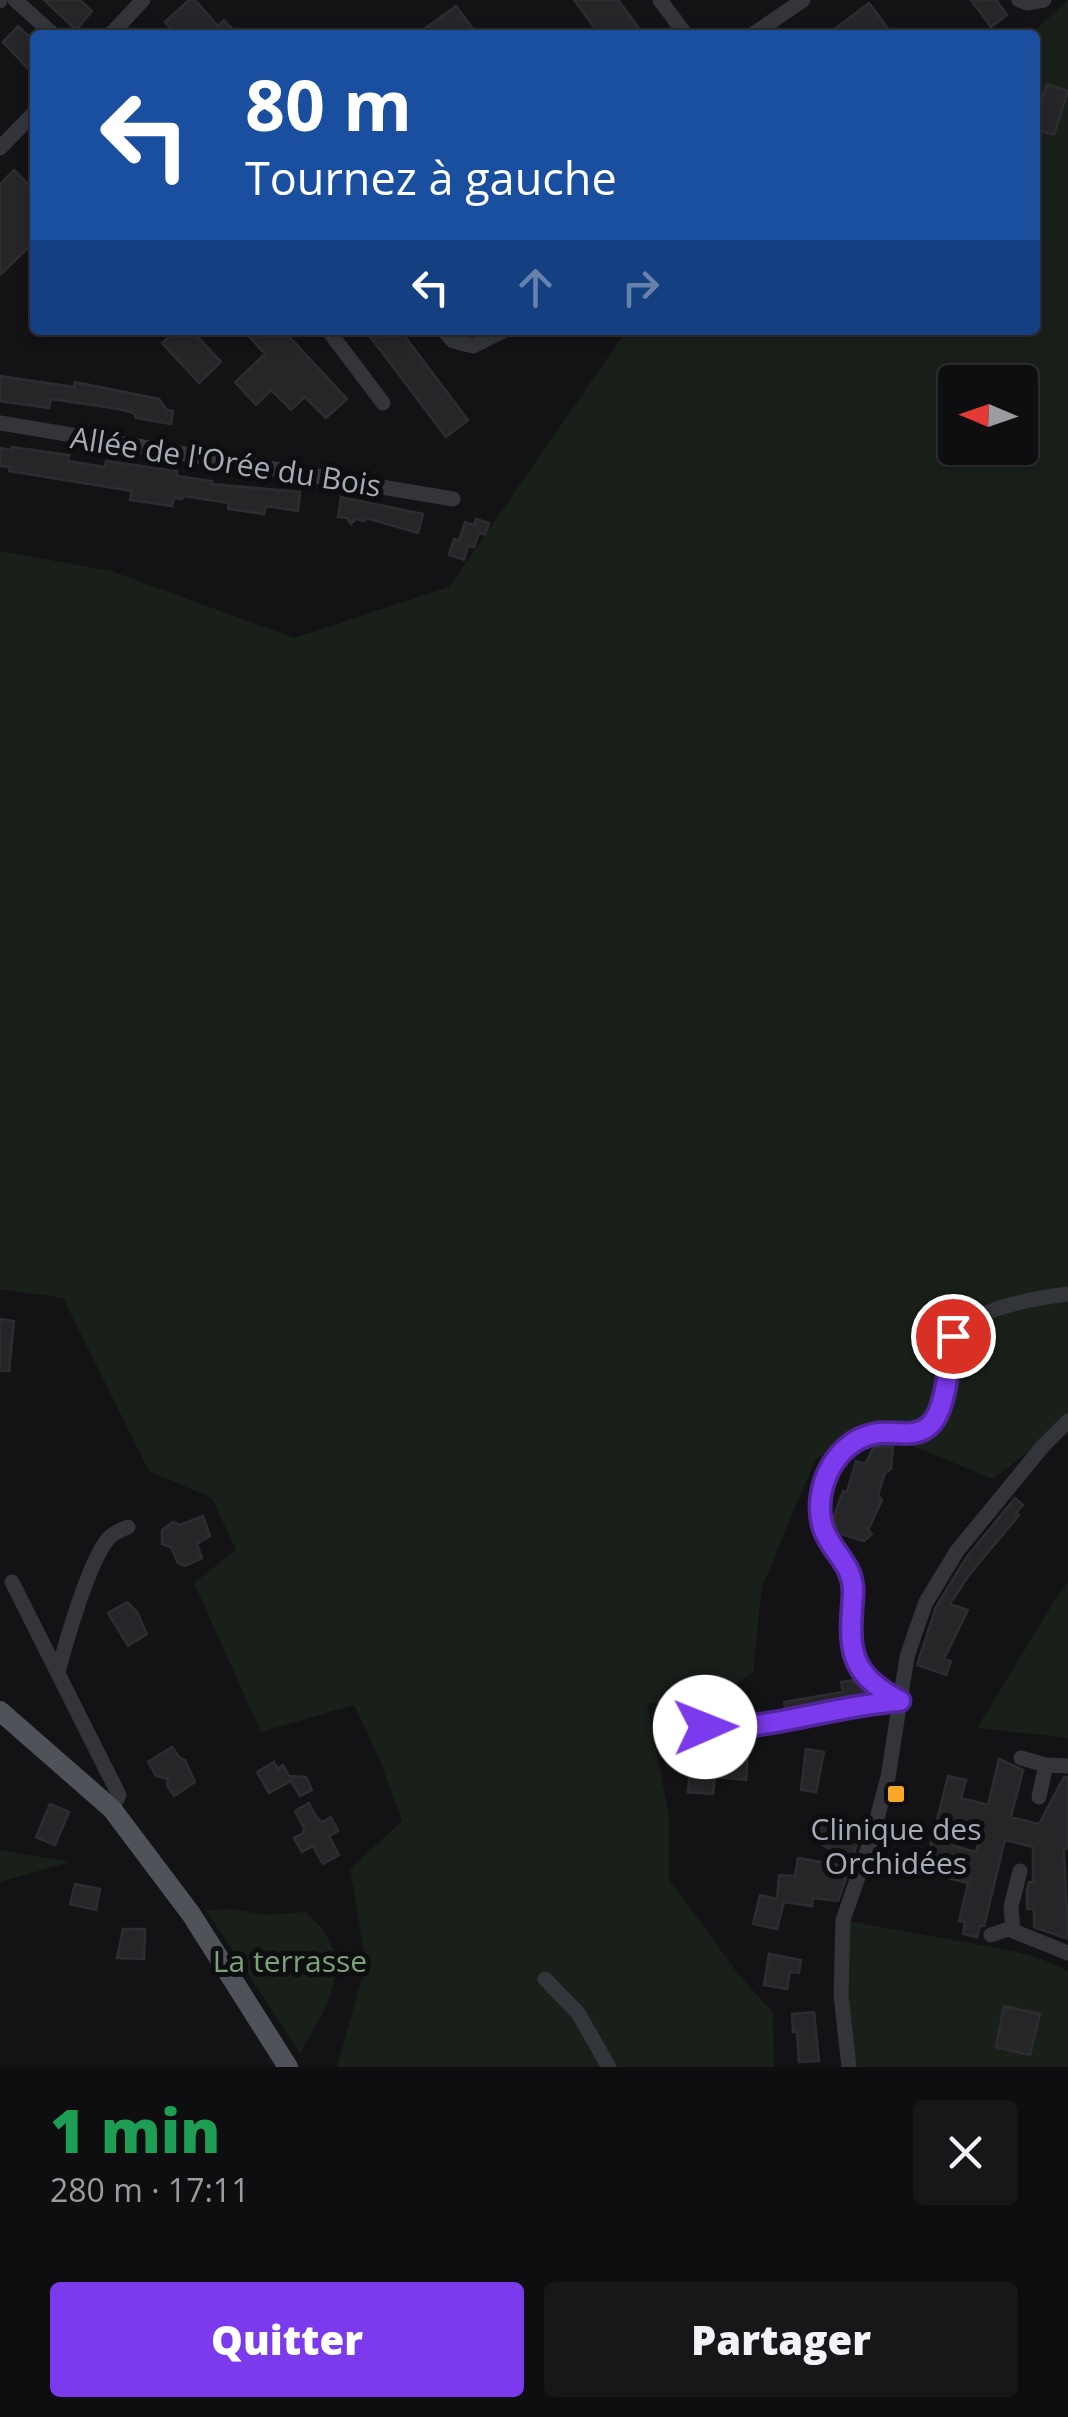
<!DOCTYPE html>
<html lang="fr">
<head>
<meta charset="utf-8">
<style>
	:root { --surface:#0e0e10; --page:#171719; --text:#f1f3f6; --muted:#9b9c9f; --line:#2e2e30; --accent:#7c3aed }
	body { margin:0; font-family:"Open Sans",sans-serif; background:var(--page); color:var(--text); height:100vh; display:flex; flex-direction:column; font-size:38px; white-space:nowrap }
	* { box-sizing:border-box; margin:0 }
	p { font-size:32px; color:var(--muted) }
	.icon { flex:none; width:55px; height:55px; fill:none; stroke:currentColor; stroke-width:2; stroke-linecap:round; stroke-linejoin:round }
	.map { position:relative; height:2067px; overflow:hidden }
	.drawer { display:flex; flex-direction:column; background:var(--surface); flex:1 }
	.drawer>* { flex:none }
	.banner { position:absolute; left:30px; top:30px; width:1010px; height:305px; border-radius:10px; box-shadow:0 5px 15px #0003,0 0 0 2px var(--line); background:#1a4fa0; color:#fff; overflow:hidden }
	.needle { width:65px; rotate:272deg }
	.buttons { position:absolute; left:938px; top:365px; display:grid; gap:20px }
	.buttons a { display:grid; place-items:center; width:100px; height:100px; border-radius:10px; background:var(--surface); box-shadow:0 5px 15px #0003,0 0 0 2px var(--line); font-size:50px }
	.pin { position:absolute; display:grid; place-items:center; width:85px; height:85px; color:#fff; margin:-42px; border:5px solid #fff; border-radius:50%; box-shadow:0 2px 10px #0007 }
	.me { position:absolute; width:110px; margin:-55px; rotate:89deg; stroke-linejoin:round; filter:drop-shadow(0 0 8px #0008) }
	.turn { display:flex; align-items:center; gap:35px; height:210px; padding:0 50px; font-size:45px }
	.turn .icon { width:130px; height:130px; stroke-width:2.5 }
	.turn b { display:block; font-size:70px; line-height:85px }
	.lanes { display:flex; align-items:center; height:95px; padding:0 50px; background:#0003; justify-content:center; gap:50px; direction:ltr }
	.lanes .off { opacity:.35 }
	.round { display:grid; place-items:center; flex:none; width:105px; height:105px; border-radius:10px; background:var(--page) }
	.head { display:flex; align-items:center; justify-content:space-between; height:170px; padding:0 50px }
	h1 { font-size:60px; font-weight:800; line-height:75px; color:#1e9e55 }
	.action { display:flex; gap:20px; margin-top:auto; padding:20px 50px }
	.action a { flex:1; height:115px; border-radius:10px; background:var(--accent); color:#fff; font-size:40px; font-weight:800; line-height:115px; text-align:center }
	.action a+a { background:var(--page); color:var(--text) }
	.map>svg:first-child { display:block }
</style>
</head>
<body>
<div class="map">
<svg width="1068" height="2067" viewBox="0 0 1068 2067">
	<rect width="100%" height="100%" fill="#131315"/>
	<!-- green -->
	<path fill="#19201a" fill-rule="evenodd" d="M1068 0V1421L993 1479 866 1427 815 1460 762 1587 753 1672 705 1706 647 1703 669 1816V1879L736 1971 773 2013 774 2067H337L366 1963 350 1869 402 1821 379 1758 354 1705 261 1732 194 1583 236 1550 212 1498 149 1471 63 1298 0 1289V551L111 571 294 638 449 587 627 330H1035V35H1030ZM955 382H1020V448H955Z
		M1068 1582V1738L977 1728 1058 1595Z
		M0 1850 70 1862 0 1882Z
		M232 1909 266 1915 306 1912C312 1919 322 1927 327 1936 350 1978 320 2017 300 2053L206 1910Z
		M843 1920 1013 1951C1032 1956 1050 1961 1068 1971V2067H849Z"/>
	<!-- building -->
	<path fill="#262629" stroke="#2d2d31" stroke-width="2.5" fill-rule="evenodd" d="M44 0H80L92 11 76 30Z
		M189 0H195L218 26 224 20 238 35H177L165 22Z
		M574 0H618L644 35H600Z
		M971 0H996L1007 15 991 27Z
		M869 3 893 35H827Z
		M456 6 473 29 465 35H416Z
		M18 26 35 42V76L3 42Z
		M1047 84 1068 91 1054 135 1035 129V110L1038 111Z
		M14 170 35 191V241L0 275V184Z
		M176 330 194 333 221 362 199 383 162 343Z
		M243 330H283L347 399 326 418 305 397 291 410 271 390 256 405 235 382 265 354Z
		M365 330H400L468 420 446 437Z
		M0 376 74 387 75 382 159 399 167 410 173 411 171 424 136 418 134 413 119 409 51 399 49 408 0 401Z
		M12 447 69 455 68 461 105 467 106 461 177 471V476L212 481 211 484 300 492 298 511 266 506 264 514 228 509 229 503 183 496 182 499 174 498 172 506 130 500 132 491 9 471 10 467 0 466V448L12 450Z
		M341 497 423 514 418 533 366 518 365 521 356 519 351 524 347 518 338 517Z
		M476 519 489 523 485 535 479 533 474 547 468 546 464 560 449 555 454 539 459 541 465 522 474 525Z
		M0 1319 14 1321 9 1371H0Z
		M893 1446 891 1469 885 1473 878 1495 882 1500 868 1530 872 1534 864 1541 838 1533 833 1519 843 1491 847 1492 856 1461 865 1464 874 1447Z
		M1015 1498 1023 1505 1016 1513 1019 1515 969 1575 950 1604 968 1610 944 1659 951 1661 946 1675 917 1665 936 1607 966 1558Z
		M203 1516 210 1536 197 1544 202 1558 185 1566 178 1563 171 1547 162 1544V1530L173 1522 180 1525Z
		M127 1602 137 1612 147 1634 128 1646 108 1613Z
		M853 1680 866 1693 785 1708 784 1702 843 1692 841 1682Z
		M693 1735 712 1738 710 1749 748 1753 746 1780 715 1777 713 1794 688 1792Z
		M172 1747 180 1758 185 1760 195 1782 174 1796 167 1785 168 1779 156 1776 148 1762Z
		M806 1749 824 1752 816 1792 801 1790Z
		M999 1759 1023 1770 1011 1817 1039 1824 1064 1777H1068V1849L1064 1848 1068 1939 1034 1927V1909H1027V1890L1029 1882H1033V1847L1005 1840 984 1926H980L977 1937 963 1934 965 1922 959 1921 968 1883 924 1872 948 1776 966 1780 961 1798 988 1805ZM956 1822 982 1828 976 1852 951 1845Z
		M274 1762 278 1769 283 1765 289 1776 306 1777 312 1790 300 1796 291 1781 269 1793 257 1772Z
		M309 1803 317 1818 322 1822 331 1817 338 1831 329 1836 339 1855 323 1864 313 1846 302 1852 294 1838 303 1833 304 1828 295 1811Z
		M50 1804 69 1812 55 1845 36 1837Z
		M827 1817 862 1829 851 1862 815 1840Z
		M798 1858 850 1867 838 1901 813 1898 812 1906 784 1902 777 1929 753 1924 760 1895 777 1899 779 1875 795 1876Z
		M75 1884 100 1889 96 1910 70 1904Z
		M123 1929H145L144 1959 117 1958Z
		M769 1954 801 1960 799 1973 790 1972 787 1989 764 1985Z
		M1004 2006 1040 2014 1030 2055 996 2047Z
		M814 2012 819 2061 799 2062 797 2032H793L792 2014Z"/>
	<g fill="none" stroke-linecap="round" stroke-linejoin="round">
		<!-- minor -->
		<path stroke="#34353a" stroke-width="15" d="M15 0 54 35
			M660 0 686 35
			M1019 0 1027 3 1044 0
			M0 1V0
			M110 35 143 0
			M752 35 803 0
			M0 148 35 112
			M328 330 383 403
			M443 330 453 341 473 346 505 330
			M0 423 453 499
			M12 1582 119 1795 112 1809
			M58 1672C66 1642 89 1561 108 1539 113 1533 120 1530 128 1527
			M900 1701C886 1693 868 1682 858 1669 840 1645 856 1613 852 1587 846 1548 815 1545 821 1497 823 1486 827 1470 833 1461 867 1415 912 1450 933 1421 943 1407 945 1387 948 1370 949 1359 949 1342 956 1334 974 1308 1037 1298 1068 1294
			M705 1727C770 1731 832 1704 896 1701
			M1021 1758 1046 1765 1068 1766
			M1039 1797 1046 1765
			M1020 1871 1011 1907 1013 1931 1068 1953
			M991 1935 1011 1928
			M545 1979 578 2013 609 2067
			M849 2067 841 1995 843 1920 872 1837 888 1777 907 1657 916 1630 926 1602 957 1551 1043 1446 1068 1421"/>
		<!-- major -->
		<path stroke="#505259" stroke-width="20" d="M0 1711 112 1809 191 1914 288 2067"/>
	</g>
	<g fill="none" stroke-linecap="round" stroke-linejoin="round">
		<defs>
			<path id="route" d="M705 1727C771 1731 834 1705 900 1701 847 1672 849 1649 853 1594 855 1554 813 1548 821 1495 826 1465 847 1437 879 1433 897 1431 915 1439 930 1425 947 1409 949 1359 953 1336"/>
		</defs>
		<!-- route casing -->
		<use href="#route" stroke="#51269a" stroke-width="25"/>
		<!-- route -->
		<use href="#route" stroke="#7c3aed" stroke-width="18"/>
	</g>
	<!-- markers -->
	<rect fill="#f9a927" stroke="#0e0e10" stroke-width="4" x="886" y="1784" width="20" height="20" rx="5"/>
	<g text-anchor="middle" dominant-baseline="central" stroke-width="10" stroke-linejoin="round" paint-order="stroke">
		<!-- street labels -->
		<g font-size="30" fill="#a4aab6" stroke="#0e0e10">
			<text transform="translate(226 461) rotate(9)">Allée de l'Orée du Bois</text>
		</g>
		<!-- poi labels -->
		<g font-size="30" fill="#a4aab6" stroke="#0e0e10">
			<text x="896" y="1828">Clinique des<tspan x="896" dy="34">Orchidées</tspan></text>
		</g>
		<!-- park labels -->
		<g font-size="30" fill="#7aa27b" stroke="#0e0e10">
			<text x="290" y="1960">La terrasse</text>
		</g>
	</g>
</svg>
<div class="buttons">
<a><svg class="needle" viewBox="-14 -14 28 28"><path d="M0-13l5 13h-10z" fill="#e53935"/><path d="M0 13l5-13h-10z" fill="#9b9c9f"/></svg></a>
</div>
<div class="pin" style="left:953px;top:1336px;background:#d93025"><svg class="icon" aria-label="arrive" viewBox="0 0 24 24"><path d="M6 21V4h12l-3 4 3 4H6"/></svg></div>
<svg class="me" style="left:705px;top:1727px" viewBox="-20 -20 40 40"><circle r="19" fill="#fff"/><path d="M0-13L10 11 0 6-10 11z" fill="#7c3aed"/></svg>
<div class="banner">
<div class="turn"><svg class="icon" aria-label="left" viewBox="0 0 24 24"><path d="M17 20v-9H6M10 6l-5 5 5 5"/></svg><div><b>80 m</b>Tournez à gauche</div></div>
<div class="lanes"><svg class="icon" aria-label="left" viewBox="0 0 24 24"><path d="M17 20v-9H6M10 6l-5 5 5 5"/></svg><svg class="icon off" aria-label="ahead" viewBox="0 0 24 24"><path d="M12 20V5M6 11l6-6 6 6"/></svg><svg class="icon off" aria-label="right" viewBox="0 0 24 24"><path d="M7 20v-9h11M14 6l5 5-5 5"/></svg></div>
</div>
</div>
<section class="drawer">
<div class="head"><div><h1>1 min</h1><p>280 m · 17:11</p></div><a class="round"><svg class="icon" aria-label="close" viewBox="0 0 24 24"><path d="M6 6l12 12M18 6L6 18"/></svg></a></div>
<div class="action"><a>Quitter</a><a>Partager</a></div>
</section>
</body>
</html>
